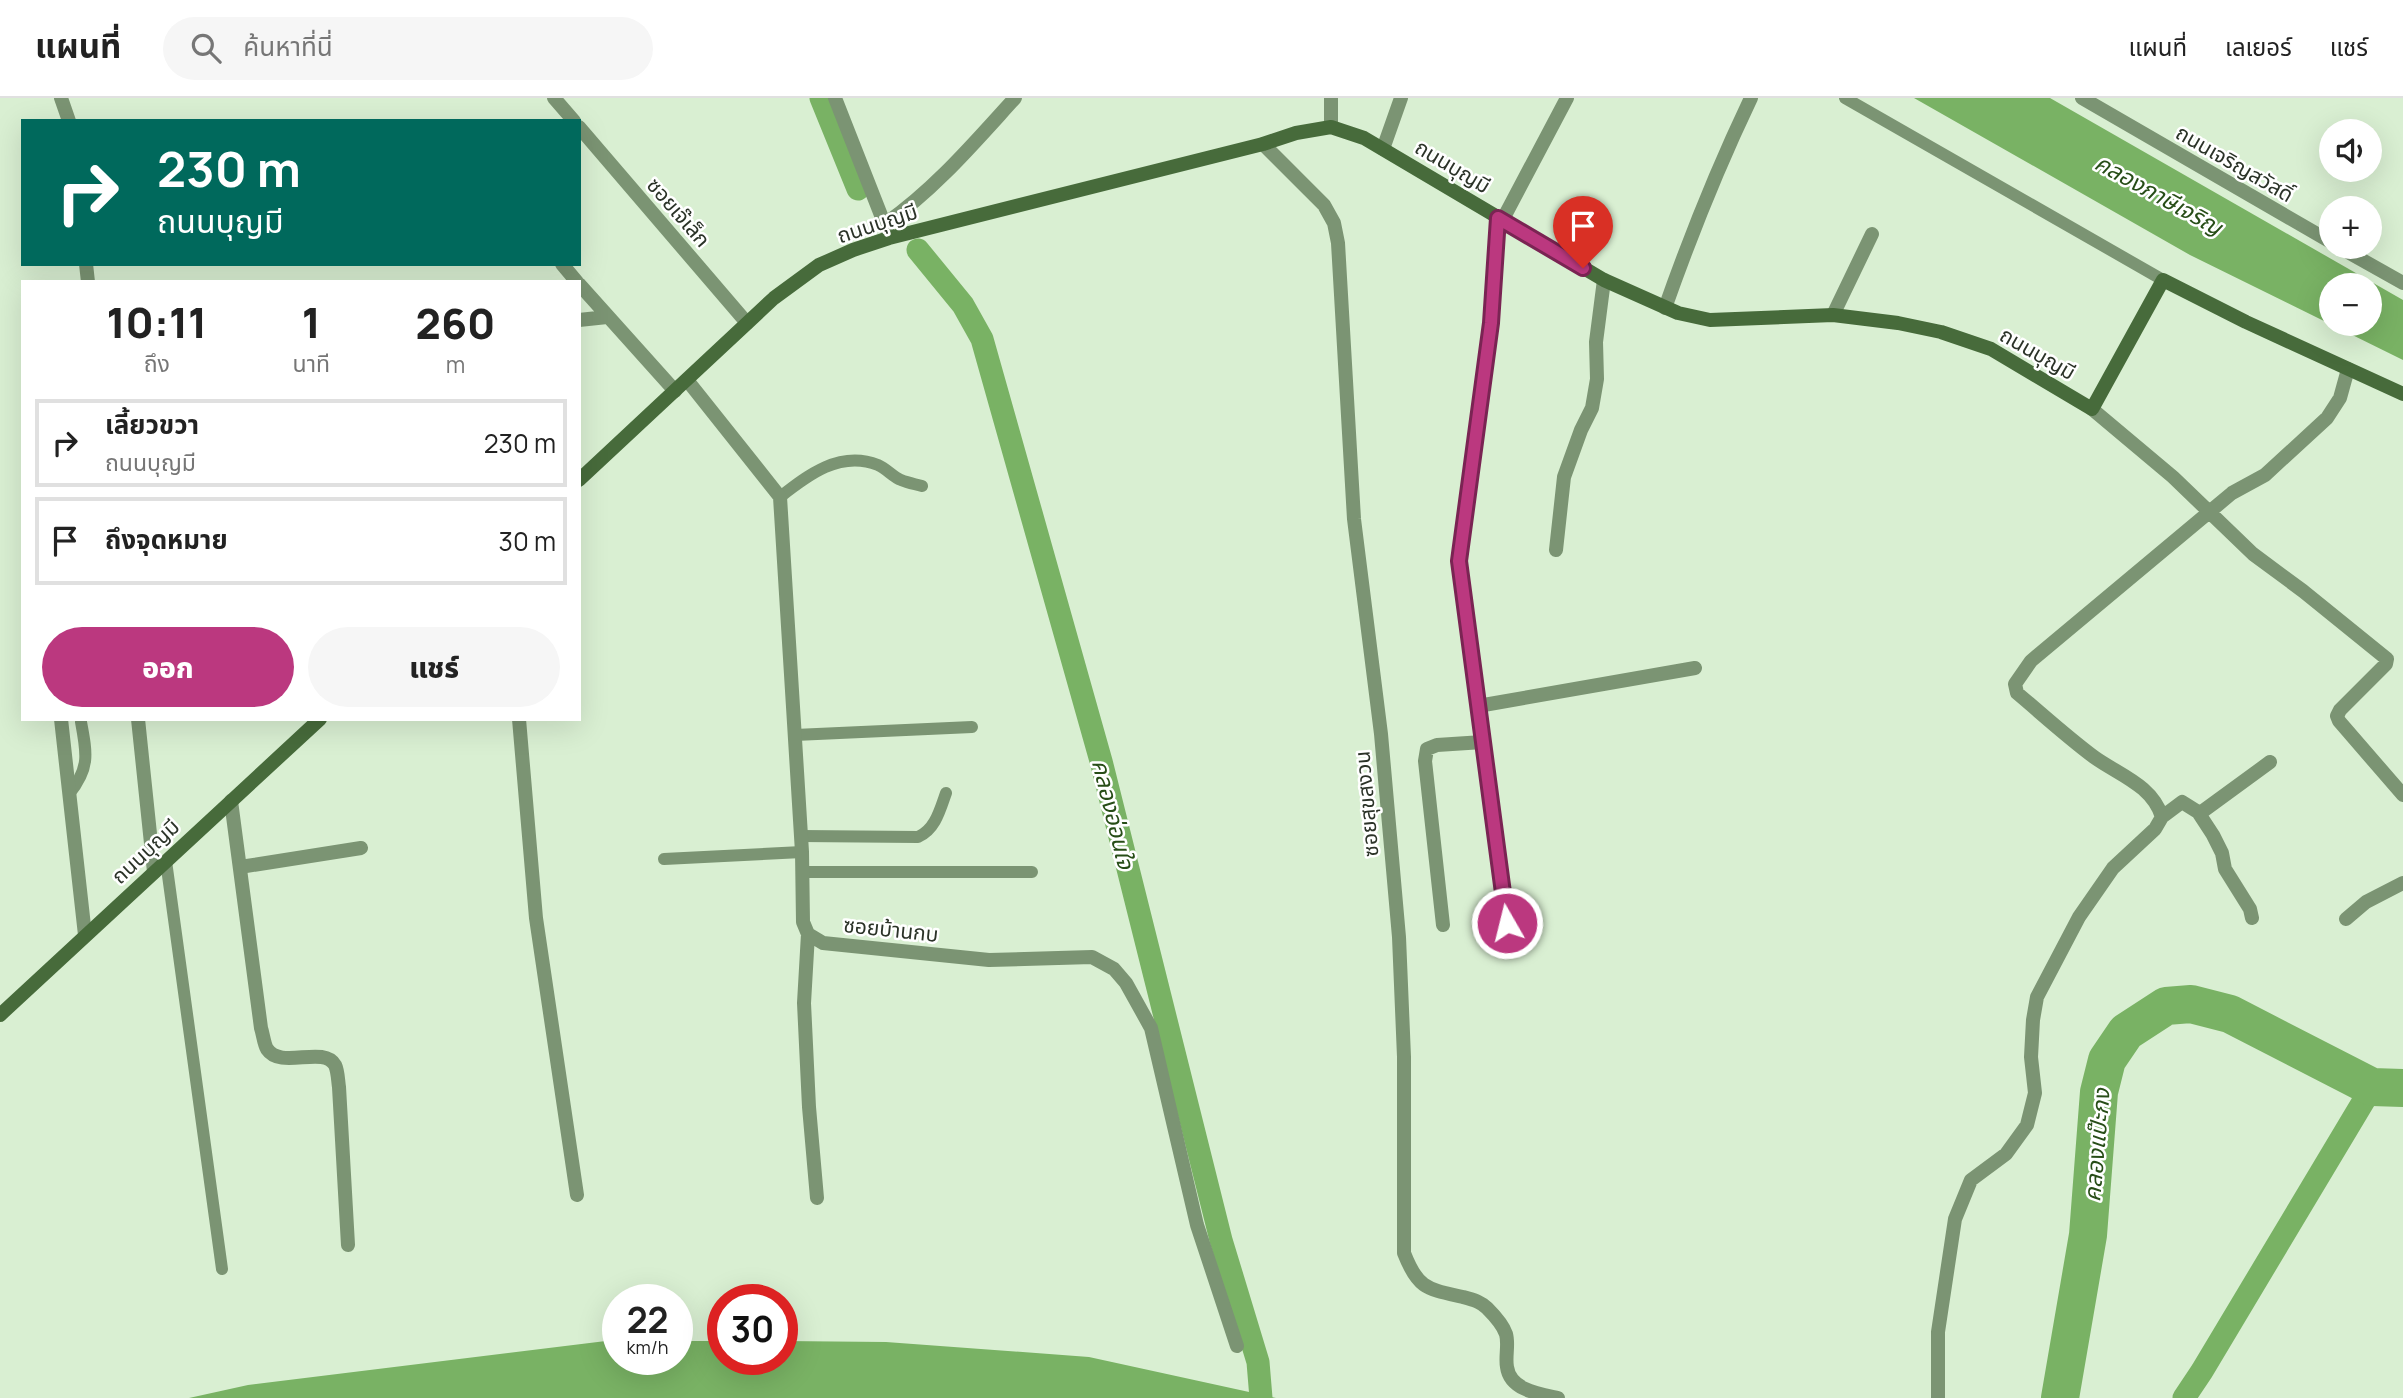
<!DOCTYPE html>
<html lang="th">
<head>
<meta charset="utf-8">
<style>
	:root { --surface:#fff; --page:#f6f6f6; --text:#222; --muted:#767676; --line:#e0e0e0; --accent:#bb387f }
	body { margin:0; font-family:Manrope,"Noto Sans Thai",sans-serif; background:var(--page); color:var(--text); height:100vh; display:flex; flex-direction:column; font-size:26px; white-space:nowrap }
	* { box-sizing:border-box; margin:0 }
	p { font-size:23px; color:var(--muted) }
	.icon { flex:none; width:38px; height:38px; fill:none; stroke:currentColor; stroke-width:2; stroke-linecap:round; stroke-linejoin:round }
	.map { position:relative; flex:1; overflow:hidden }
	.sheet { position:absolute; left:21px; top:182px; width:560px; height:441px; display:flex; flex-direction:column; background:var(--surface); border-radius:0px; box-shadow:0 7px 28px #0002 }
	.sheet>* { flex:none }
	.top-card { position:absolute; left:21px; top:21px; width:560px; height:147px; border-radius:0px; box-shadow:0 7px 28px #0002; background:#00695c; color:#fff; overflow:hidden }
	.fabs { position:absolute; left:2319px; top:21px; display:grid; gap:14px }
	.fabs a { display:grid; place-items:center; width:63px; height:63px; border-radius:50%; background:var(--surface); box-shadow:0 7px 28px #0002; font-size:35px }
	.speed { position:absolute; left:602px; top:1186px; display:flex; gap:14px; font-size:35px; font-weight:700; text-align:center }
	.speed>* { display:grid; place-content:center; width:91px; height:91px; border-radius:50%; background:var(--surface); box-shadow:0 7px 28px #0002; line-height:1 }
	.speed small { font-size:18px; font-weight:400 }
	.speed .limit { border:10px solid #d22; background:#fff; color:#111 }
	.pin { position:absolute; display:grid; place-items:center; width:60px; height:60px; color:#fff; margin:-72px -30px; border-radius:50% 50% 50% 0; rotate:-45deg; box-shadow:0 0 7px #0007 }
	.pin .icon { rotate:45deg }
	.me { position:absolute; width:77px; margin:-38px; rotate:352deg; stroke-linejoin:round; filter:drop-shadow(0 0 5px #0008) }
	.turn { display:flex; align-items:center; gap:24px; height:147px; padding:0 21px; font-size:32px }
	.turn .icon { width:91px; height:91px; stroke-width:2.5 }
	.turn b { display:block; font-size:49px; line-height:60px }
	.eta { display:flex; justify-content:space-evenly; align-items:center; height:119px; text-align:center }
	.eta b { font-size:42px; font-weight:800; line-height:49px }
	.action { display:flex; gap:14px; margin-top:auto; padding:14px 21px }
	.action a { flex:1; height:80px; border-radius:42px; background:var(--accent); color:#fff; font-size:28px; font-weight:800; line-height:80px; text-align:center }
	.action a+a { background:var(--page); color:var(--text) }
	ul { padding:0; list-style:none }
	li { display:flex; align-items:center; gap:21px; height:88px; margin:0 14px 10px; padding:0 7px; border:4px solid var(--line); border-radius:0px }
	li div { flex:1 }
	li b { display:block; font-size:26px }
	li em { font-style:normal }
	header { display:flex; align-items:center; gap:42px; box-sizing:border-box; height:98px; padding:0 35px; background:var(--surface); border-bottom:2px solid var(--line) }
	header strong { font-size:33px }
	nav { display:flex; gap:38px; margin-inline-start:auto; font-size:24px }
	.search { width:490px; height:63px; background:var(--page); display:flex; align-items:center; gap:18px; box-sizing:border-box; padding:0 24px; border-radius:38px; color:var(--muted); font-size:26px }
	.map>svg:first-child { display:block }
</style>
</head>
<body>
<header>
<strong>แผนที่</strong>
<div class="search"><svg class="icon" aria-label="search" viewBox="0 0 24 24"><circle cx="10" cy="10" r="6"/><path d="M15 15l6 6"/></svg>ค้นหาที่นี่</div>
<nav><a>แผนที่</a><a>เลเยอร์</a><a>แชร์</a></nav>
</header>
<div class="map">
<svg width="2403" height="1300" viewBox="0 0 2403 1300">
	<rect width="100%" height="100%" fill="#d9efd2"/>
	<!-- water -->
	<path fill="#79b264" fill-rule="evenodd" d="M1914 0H2050L2403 202V262L2190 157ZM2331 187H2370V226H2331Z
		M614 1242H618V1262H677V1243H723V1262H782V1243L886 1244 1089 1259 1276 1300H189L248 1287Z"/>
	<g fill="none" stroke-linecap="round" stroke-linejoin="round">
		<!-- canal -->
		<path stroke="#79b264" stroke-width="23" d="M821 0 858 91
			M918 152 963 207 982 241 1101 663 1221 1142 1258 1264 1261 1300
			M2184 1300 2202 1273 2372 989"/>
		<!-- river -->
		<path stroke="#79b264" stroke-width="38" d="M2060 1300 2088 1137 2099 994 2107 962 2126 934 2166 908 2191 906 2230 916 2372 989 2403 990"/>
		<!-- lane -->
		<path stroke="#7b9473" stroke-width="12" d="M1845 0 2163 182
			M780 399C808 377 840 352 878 367 887 371 893 379 901 382 908 385 915 386 922 388
			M795 637 972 629
			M69 696C90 670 87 656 81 624
			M801 738 918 739C935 732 940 712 946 695
			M664 761 802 754
			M166 763 222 1171
			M803 774H1032"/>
		<!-- street -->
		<path stroke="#7b9473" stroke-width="14" d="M61 0 69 23
			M554 0 574 23
			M835 0 888 135
			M2082 0 2331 144
			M579 29 747 225
			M1331 29V0
			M1263 46 1324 107 1334 125 1338 145 1354 421 1381 636 1399 839 1404 959V1155C1418 1191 1427 1191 1463 1199 1473 1202 1480 1203 1487 1210 1494 1217 1503 1227 1506 1236 1509 1246 1505 1259 1507 1269 1510 1292 1539 1296 1558 1300
			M1383 51 1401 0
			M1498 120 1491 225 1459 463 1507 825
			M1502 123 1567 0
			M885 126C935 91 974 45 1015 0
			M2339 149 2403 185
			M86 166 88 184
			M562 166 577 184
			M579 186 675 293
			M1665 210C1690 139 1718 69 1751 0
			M1833 217 1872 136
			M579 222 607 219
			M687 282 780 399 802 754 803 824 808 836 823 845 989 862 1092 859 1114 871 1126 885 1151 930 1197 1127 1237 1248
			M2092 311 2173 379 2253 456 2303 493 2387 561 2386 566 2340 612 2337 618 2339 623 2403 697
			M1556 452 1564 379 1581 332 1592 310 1597 281 1596 244 1604 182
			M1478 608 1695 570
			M61 621 85 837
			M138 621 154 774
			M519 621 536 820 577 1097
			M231 703 261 930C263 936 264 946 267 951 281 972 323 947 335 967 338 973 338 983 339 989L348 1147
			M2198 714 2213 737 2222 755 2225 771 2250 811 2252 820
			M2162 719 2182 704 2198 714 2203 713 2270 664
			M240 769 361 750
			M2346 821 2366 804 2403 785
			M1443 827 1425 663 1427 651 1437 647 1483 644
			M808 836 804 905 809 1009 817 1100
			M1938 1300V1234L1955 1121 1971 1082 2006 1056 2027 1027 2035 995 2031 959 2033 922 2037 899 2079 819 2113 770 2155 731 2162 719C2152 687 2119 677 2094 659 2067 639 2042 616 2017 595L2015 586 2031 563 2232 395 2265 377 2327 320 2340 300 2348 271"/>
		<!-- secondary -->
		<path stroke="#476b3b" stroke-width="14" d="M579 382 774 200 819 167 853 152 889 140 1263 46 1296 35 1331 29 1364 40 1604 182 1678 215 1710 222 1833 217 1898 225 1941 234 1991 251 2092 311 2163 182 2246 224 2403 296
			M0 917 320 621"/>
	</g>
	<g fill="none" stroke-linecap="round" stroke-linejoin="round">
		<defs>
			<path id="route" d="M1507 825 1459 463 1491 225 1498 120 1583 170"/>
		</defs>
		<!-- route casing -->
		<use href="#route" stroke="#7a2453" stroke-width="18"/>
		<!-- route -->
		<use href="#route" stroke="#bb387f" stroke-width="12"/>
	</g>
	<g text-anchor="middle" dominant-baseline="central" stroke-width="5" stroke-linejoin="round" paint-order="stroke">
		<!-- street labels -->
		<g font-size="21" fill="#2b3328" stroke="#fff">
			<text transform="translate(2235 65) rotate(30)">ถนนเจริญสวัสดิ์</text>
			<text transform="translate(1453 68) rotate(31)">ถนนบุญมี</text>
			<text transform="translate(679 114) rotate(49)">ซอยเจ๊เล็ก</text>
			<text transform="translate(877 125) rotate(-18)">ถนนบุญมี</text>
			<text transform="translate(2038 255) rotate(30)">ถนนบุญมี</text>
			<text transform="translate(1366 706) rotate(-95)">ซอยสุขสงวน</text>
			<text transform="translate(145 753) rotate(-43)">ถนนบุญมี</text>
			<text transform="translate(891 831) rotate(6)">ซอยบ้านกบ</text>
		</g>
		<!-- water labels -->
		<g font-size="23" font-style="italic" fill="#274d17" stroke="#fff">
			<text transform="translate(2159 96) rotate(29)">คลองภาษีเจริญ</text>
			<text transform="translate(1114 716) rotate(76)">คลองอ่อนใจ</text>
			<text transform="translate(2096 1047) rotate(-85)">คลองแป๊ะกง</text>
		</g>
	</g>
</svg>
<div class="fabs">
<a><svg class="icon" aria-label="sound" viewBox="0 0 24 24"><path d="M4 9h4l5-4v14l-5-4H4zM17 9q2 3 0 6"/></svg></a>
<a>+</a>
<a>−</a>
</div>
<div class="speed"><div>22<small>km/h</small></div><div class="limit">30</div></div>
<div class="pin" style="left:1583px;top:170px;background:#d93025"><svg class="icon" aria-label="arrive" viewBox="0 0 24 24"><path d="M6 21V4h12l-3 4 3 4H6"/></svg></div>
<svg class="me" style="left:1507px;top:825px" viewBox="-20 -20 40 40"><circle r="17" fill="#bb387f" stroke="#fff" stroke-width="3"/><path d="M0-11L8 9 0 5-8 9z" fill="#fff"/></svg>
<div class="top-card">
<div class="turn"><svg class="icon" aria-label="right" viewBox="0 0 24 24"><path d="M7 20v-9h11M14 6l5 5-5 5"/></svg><div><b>230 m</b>ถนนบุญมี</div></div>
</div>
<section class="sheet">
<div class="eta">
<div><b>10:11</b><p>ถึง</p></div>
<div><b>1</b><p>นาที</p></div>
<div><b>260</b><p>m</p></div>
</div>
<ul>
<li><svg class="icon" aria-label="right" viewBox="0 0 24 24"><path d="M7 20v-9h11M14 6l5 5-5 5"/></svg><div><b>เลี้ยวขวา</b><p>ถนนบุญมี</p></div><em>230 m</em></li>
<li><svg class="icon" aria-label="arrive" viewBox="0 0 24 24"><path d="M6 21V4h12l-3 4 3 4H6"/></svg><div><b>ถึงจุดหมาย</b></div><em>30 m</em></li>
</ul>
<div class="action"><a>ออก</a><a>แชร์</a></div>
</section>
</div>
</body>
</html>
